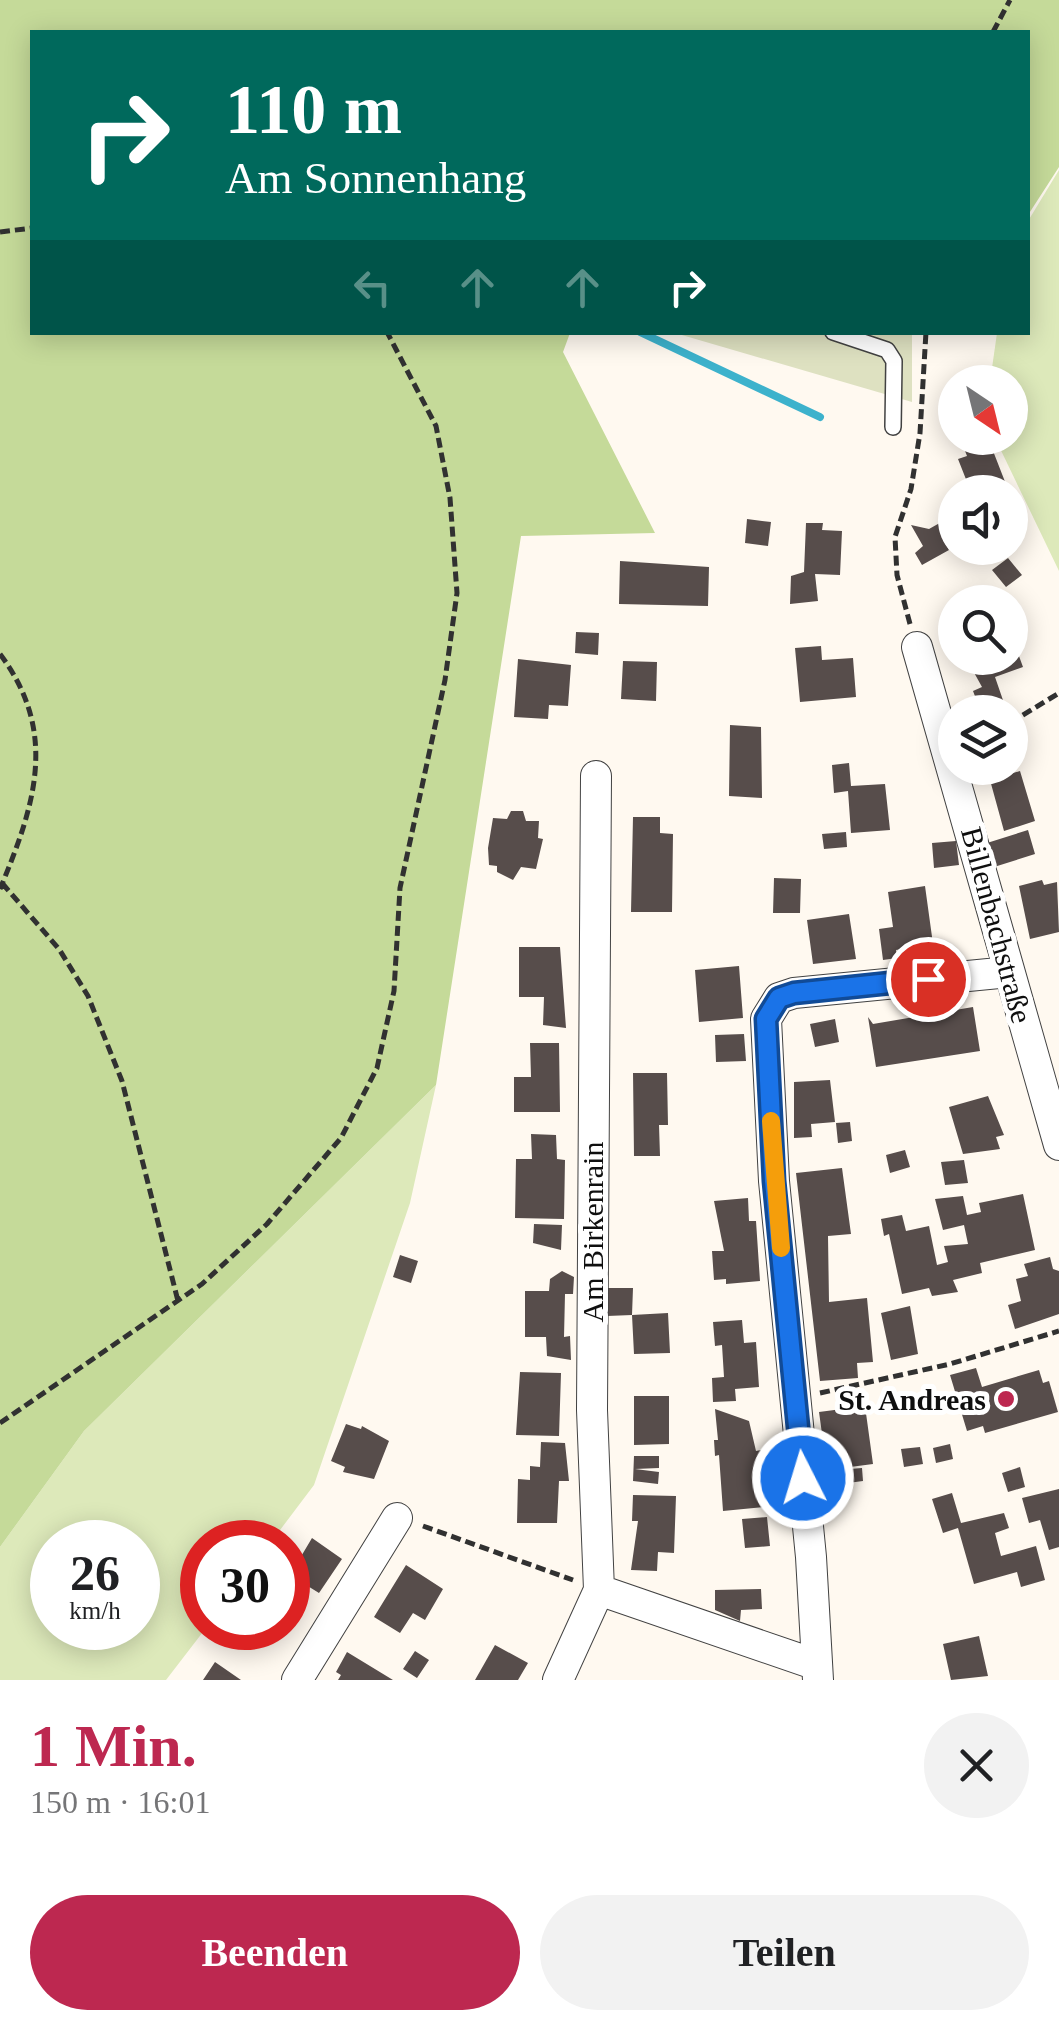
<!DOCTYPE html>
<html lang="de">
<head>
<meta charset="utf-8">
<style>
	:root { --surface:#fff; --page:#f2f2f2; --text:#202124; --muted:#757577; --accent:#bd2850 }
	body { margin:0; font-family:"Times New Roman",serif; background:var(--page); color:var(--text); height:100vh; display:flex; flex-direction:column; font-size:38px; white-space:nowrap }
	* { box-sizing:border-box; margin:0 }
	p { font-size:32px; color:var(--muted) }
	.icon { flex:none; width:55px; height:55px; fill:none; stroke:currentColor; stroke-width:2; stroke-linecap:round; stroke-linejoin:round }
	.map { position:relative; height:1680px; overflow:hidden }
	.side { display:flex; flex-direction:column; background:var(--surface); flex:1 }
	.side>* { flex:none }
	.banner { position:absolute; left:30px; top:30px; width:1000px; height:305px; border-radius:0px; box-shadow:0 5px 25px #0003; background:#00695c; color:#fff; overflow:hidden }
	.needle { width:65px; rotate:145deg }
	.controls { position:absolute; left:938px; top:365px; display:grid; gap:20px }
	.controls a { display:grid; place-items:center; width:90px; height:90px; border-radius:50%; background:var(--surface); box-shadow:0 5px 25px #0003; font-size:50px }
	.speed { position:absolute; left:30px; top:1520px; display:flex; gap:20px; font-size:50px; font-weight:700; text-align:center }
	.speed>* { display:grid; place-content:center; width:130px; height:130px; border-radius:50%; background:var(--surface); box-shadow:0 5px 25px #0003; line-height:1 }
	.speed small { font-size:25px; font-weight:400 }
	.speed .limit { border:15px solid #d22; background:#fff; color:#111 }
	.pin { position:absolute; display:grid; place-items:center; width:85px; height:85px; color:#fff; margin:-42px; border:5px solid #fff; border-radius:50%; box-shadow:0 2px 10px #0007 }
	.me { position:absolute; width:110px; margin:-55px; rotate:355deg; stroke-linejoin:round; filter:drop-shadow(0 0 8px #0008) }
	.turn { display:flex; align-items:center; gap:35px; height:210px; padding:0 30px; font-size:45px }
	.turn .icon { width:130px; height:130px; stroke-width:2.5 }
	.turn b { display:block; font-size:70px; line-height:85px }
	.lanes { display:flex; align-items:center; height:95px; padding:0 30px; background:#0003; justify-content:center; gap:50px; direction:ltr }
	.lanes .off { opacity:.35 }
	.round { display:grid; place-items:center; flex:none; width:105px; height:105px; border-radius:52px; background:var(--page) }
	.headline { display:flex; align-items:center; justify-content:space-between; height:170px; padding:0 30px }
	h1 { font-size:60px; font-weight:700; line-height:75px; color:var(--accent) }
	.button { display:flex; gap:20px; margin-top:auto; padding:20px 30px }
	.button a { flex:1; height:115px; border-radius:60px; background:var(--accent); color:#fff; font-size:40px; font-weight:700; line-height:115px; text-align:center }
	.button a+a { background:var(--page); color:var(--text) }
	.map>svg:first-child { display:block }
</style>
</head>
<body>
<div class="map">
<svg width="1059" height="1680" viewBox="0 0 1059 1680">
	<rect width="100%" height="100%" fill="#fff9f0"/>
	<!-- green -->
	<path fill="#dde9ba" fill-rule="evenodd" d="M1059 170V571L995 438H1010V382H990L997 333 1028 332V221Z
		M436 1085 410 1203 314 1485 271 1542H202L206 1628 166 1680H0V1547L84 1431ZM52 1542H138V1628H52Z"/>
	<!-- forest -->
	<path fill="#c5da99" d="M0 0H1059V167L1028 215V32H32V332L570 333 563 352 655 533 521 536 436 1085 84 1431 0 1547Z"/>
	<!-- cemetery -->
	<path fill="#dee1c1" d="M675 333H912V402Z"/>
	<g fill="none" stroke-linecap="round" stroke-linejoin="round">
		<!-- stream -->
		<path stroke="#3db2cc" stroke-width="8" d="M640 332 820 417"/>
	</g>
	<!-- building -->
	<path fill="#574d4b" d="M960 438H988L1009 492H971L958 459 967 456Z
		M747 519 771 522 768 546 745 543Z
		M945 520 953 534 943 540 949 550 922 565 915 553 923 546 911 525 929 529Z
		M806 523H823L822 530 842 531 840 575 815 574 818 601 790 604 791 576 804 572Z
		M1008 558 1022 575 1006 587 992 570Z
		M620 561 709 567 708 606 619 604Z
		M576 632 599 633 598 655 575 653Z
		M1010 633 1020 646 1016 648 1023 667 995 677 1005 706 981 712 973 691 982 687 966 658H1010Z
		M821 646 822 660 853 658 856 697 800 702 795 648Z
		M518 659 571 665 568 706 549 705 548 719 514 717Z
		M623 661 657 662 656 701 621 699Z
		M730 725 761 727 762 798 729 796Z
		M849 763 851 786 885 784 890 830 851 833 848 791 834 793 832 765Z
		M1020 771 1035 821 1004 831 990 780Z
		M511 811H523L526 821H539L538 838 543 839 536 869 521 867 513 880 497 872V866L489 865 488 848 493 818 507 819Z
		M633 817H660V833L673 834 672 912H631Z
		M1028 830 1035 854 994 867 987 843Z
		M846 832 847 847 824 849 822 834Z
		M956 841 959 865 934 868 932 843Z
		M774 878 801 879 800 913H773Z
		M1042 880 1044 885 1057 882 1059 932 1030 939 1019 886Z
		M925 886 933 944 896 950 897 958 883 960 879 929 893 927 888 892Z
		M849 914 856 959 813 964 807 920Z
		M519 947H560L566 1028 543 1025 544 997H519Z
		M739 966 743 1018 699 1022 695 970Z
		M973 1007 980 1051 876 1067 868 1017 873 1024Z
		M835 1019 839 1042 815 1047 810 1024Z
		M744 1034 746 1061 716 1062 715 1035Z
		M530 1043H559L560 1112H514V1077H531Z
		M633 1073H667L668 1125H659L660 1156H634Z
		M830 1080 835 1122 811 1124 812 1137 794 1138V1082Z
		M988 1096 1004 1135 996 1137 1000 1149 963 1154 949 1107Z
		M850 1122 852 1141 838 1143 836 1123Z
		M531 1134 556 1135 557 1159 565 1160 564 1219 515 1218 516 1159H532Z
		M905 1150 910 1167 890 1173 886 1155Z
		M964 1160 968 1183 945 1185 941 1162Z
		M842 1168 851 1234 828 1236 829 1302 867 1298 873 1362 857 1363 858 1378 820 1381 796 1173Z
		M1023 1194 1035 1250 980 1263 982 1273 953 1280 958 1292 932 1296 929 1288 902 1294 889 1234 884 1236 881 1219 902 1215 906 1231 929 1226 937 1265 948 1262 944 1246 968 1244 964 1225 943 1230 935 1199 963 1196 967 1215 981 1212 979 1203Z
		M748 1198 749 1221H756L760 1281 726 1284V1279L714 1280 712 1251H724L714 1201Z
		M534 1224 562 1225 561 1250 533 1243Z
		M400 1255 418 1261 411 1283 393 1277Z
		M1050 1257 1053 1269 1059 1271V1314L1015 1329 1008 1305 1021 1301 1016 1279 1028 1276 1024 1264Z
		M562 1271 574 1277 573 1294H565L564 1337 570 1336 571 1360 547 1356 546 1337H525V1291H549L550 1279Z
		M606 1288H633L632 1315 668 1313 670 1353 634 1354 632 1315 607 1316Z
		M910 1306 918 1354 891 1360 881 1313Z
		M742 1320 744 1343 756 1342 759 1387 735 1389 736 1401 713 1402 712 1378 724 1377 722 1345 715 1346 713 1322Z
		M976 1368 982 1387 1039 1370 1043 1383 1049 1381 1058 1412 985 1433 983 1426 967 1431 950 1375Z
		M520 1372 561 1373 559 1436 516 1435Z
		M634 1396H669V1444L634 1445Z
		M865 1406 873 1464 827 1470 819 1412Z
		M715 1409 749 1421 756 1451 761 1450 765 1507 723 1511 719 1455 715 1456 714 1440H718Z
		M346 1424 361 1429 362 1426 389 1441 374 1479 343 1472 345 1467 331 1461Z
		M541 1442 565 1443 569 1481H559L557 1523H517L518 1479 530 1480V1466L540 1467Z
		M950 1444 953 1459 936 1463 933 1448Z
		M920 1447 923 1464 904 1467 901 1449Z
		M634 1456H659V1468L635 1469 659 1472 658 1484 633 1481Z
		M1020 1467 1025 1487 1008 1492 1002 1473Z
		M862 1468 863 1481 840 1484 838 1470Z
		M1059 1489V1547L1049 1550 1040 1520 1029 1523 1022 1498Z
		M952 1493 961 1523 1004 1513 1009 1528 995 1533 1001 1556 1036 1546 1045 1580 1021 1587 1017 1572 974 1584 958 1528 943 1533 932 1499Z
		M633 1495 676 1496 674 1553 658 1552 657 1571 631 1570 638 1521H632Z
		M767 1517 770 1546 745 1548 742 1519Z
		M312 1538 342 1559 319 1593 290 1575Z
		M406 1565 443 1589 425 1620 413 1613 400 1633 374 1617Z
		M761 1589 762 1609 741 1610 740 1621 715 1610V1590Z
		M979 1636 988 1676 951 1680 943 1644Z
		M495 1645 528 1663 518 1680H475Z
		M415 1651 429 1660 417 1678 403 1669Z
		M347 1652 393 1680H338L341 1675 336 1672Z
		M215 1662 241 1680H203Z"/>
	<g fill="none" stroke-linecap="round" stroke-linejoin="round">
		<defs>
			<path id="lane" d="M833 332 887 350 894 361 893 427"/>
			<path id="street" d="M917 647 1059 1145
				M599 1590 817 1665
				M297 1680 397 1518
				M558 1680 599 1590 592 1410 596 776
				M818 1680 811 1557 774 1181 766 1019 779 998 794 993 1009 972"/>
		</defs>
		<!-- lane casing -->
		<use href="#lane" stroke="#424242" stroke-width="18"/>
		<!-- street casing -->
		<use href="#street" stroke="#424242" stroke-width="32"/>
		<!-- path -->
		<path stroke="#313131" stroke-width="5" stroke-dasharray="10 5" stroke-linecap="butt" d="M993 32 1010 0
			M0 232 32 228
			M910 624 897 575 895 537 911 489 920 433 926 332
			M0 654C59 733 35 805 0 889
			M1010 723 1059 693
			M2 883 59 949 88 996 122 1081 178 1301
			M820 1393 950 1364 1059 1331
			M0 1423 202 1284 267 1224 341 1138 377 1068 394 991 400 888 445 680 457 593 450 498 436 426 387 332
			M423 1526 573 1580"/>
		<!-- lane -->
		<use href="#lane" stroke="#fff" stroke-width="15"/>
		<!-- street -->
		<use href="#street" stroke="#fff" stroke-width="30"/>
	</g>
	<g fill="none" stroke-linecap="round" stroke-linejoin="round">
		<defs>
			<path id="route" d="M803 1478 774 1181 766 1019 779 998 794 993 928 979"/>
		</defs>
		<!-- route casing -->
		<use href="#route" stroke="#114b97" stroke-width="25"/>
		<!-- route -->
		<use href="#route" stroke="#1a73e8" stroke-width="18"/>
		<!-- slow -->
		<path stroke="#f59e0b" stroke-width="18" d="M771 1121 781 1248"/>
	</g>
	<!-- markers -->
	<circle fill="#bd2850" stroke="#fff" stroke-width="4" cx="1006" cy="1399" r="10"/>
	<g text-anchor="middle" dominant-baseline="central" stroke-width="10" stroke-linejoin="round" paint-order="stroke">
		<!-- street labels -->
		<g font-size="30" fill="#0f0f0f" stroke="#fff">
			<text transform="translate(997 925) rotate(75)">Billenbachstraße</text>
			<text transform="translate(592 1232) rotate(-90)">Am Birkenrain</text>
		</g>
		<!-- poi labels -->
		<g font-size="30" font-weight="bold" fill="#0f0f0f" stroke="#fff" text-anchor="end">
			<text x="986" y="1399">St. Andreas</text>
		</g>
	</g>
</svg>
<div class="controls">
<a><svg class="needle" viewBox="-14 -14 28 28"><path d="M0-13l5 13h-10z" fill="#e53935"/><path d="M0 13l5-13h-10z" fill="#757577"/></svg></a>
<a><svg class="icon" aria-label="sound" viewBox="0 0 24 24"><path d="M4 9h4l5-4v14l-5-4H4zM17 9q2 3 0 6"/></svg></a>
<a><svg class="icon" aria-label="search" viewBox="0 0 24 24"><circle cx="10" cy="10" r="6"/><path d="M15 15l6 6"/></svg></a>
<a><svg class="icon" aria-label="layers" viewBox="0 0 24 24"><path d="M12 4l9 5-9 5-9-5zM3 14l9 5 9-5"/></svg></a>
</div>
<div class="speed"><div>26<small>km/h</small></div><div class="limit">30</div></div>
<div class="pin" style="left:928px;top:979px;background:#d93025"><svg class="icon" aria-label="arrive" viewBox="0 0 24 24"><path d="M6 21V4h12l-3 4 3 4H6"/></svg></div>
<svg class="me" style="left:803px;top:1478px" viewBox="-20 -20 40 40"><circle r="17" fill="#1a73e8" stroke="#fff" stroke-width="3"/><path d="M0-11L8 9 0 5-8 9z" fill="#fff"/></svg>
<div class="banner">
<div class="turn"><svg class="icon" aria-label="right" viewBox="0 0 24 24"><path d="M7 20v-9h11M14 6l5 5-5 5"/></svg><div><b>110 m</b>Am Sonnenhang</div></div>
<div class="lanes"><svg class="icon off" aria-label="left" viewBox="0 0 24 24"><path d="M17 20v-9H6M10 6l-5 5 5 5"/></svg><svg class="icon off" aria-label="ahead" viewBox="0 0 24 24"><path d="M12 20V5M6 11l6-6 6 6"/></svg><svg class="icon off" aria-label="ahead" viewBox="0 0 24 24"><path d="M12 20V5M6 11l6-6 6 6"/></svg><svg class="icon" aria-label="right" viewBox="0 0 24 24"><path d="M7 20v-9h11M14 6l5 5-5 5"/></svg></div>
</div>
</div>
<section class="side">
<div class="headline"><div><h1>1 Min.</h1><p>150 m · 16:01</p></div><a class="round"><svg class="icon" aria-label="close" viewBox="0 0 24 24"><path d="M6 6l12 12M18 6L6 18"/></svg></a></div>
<div class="button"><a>Beenden</a><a>Teilen</a></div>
</section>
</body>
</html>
